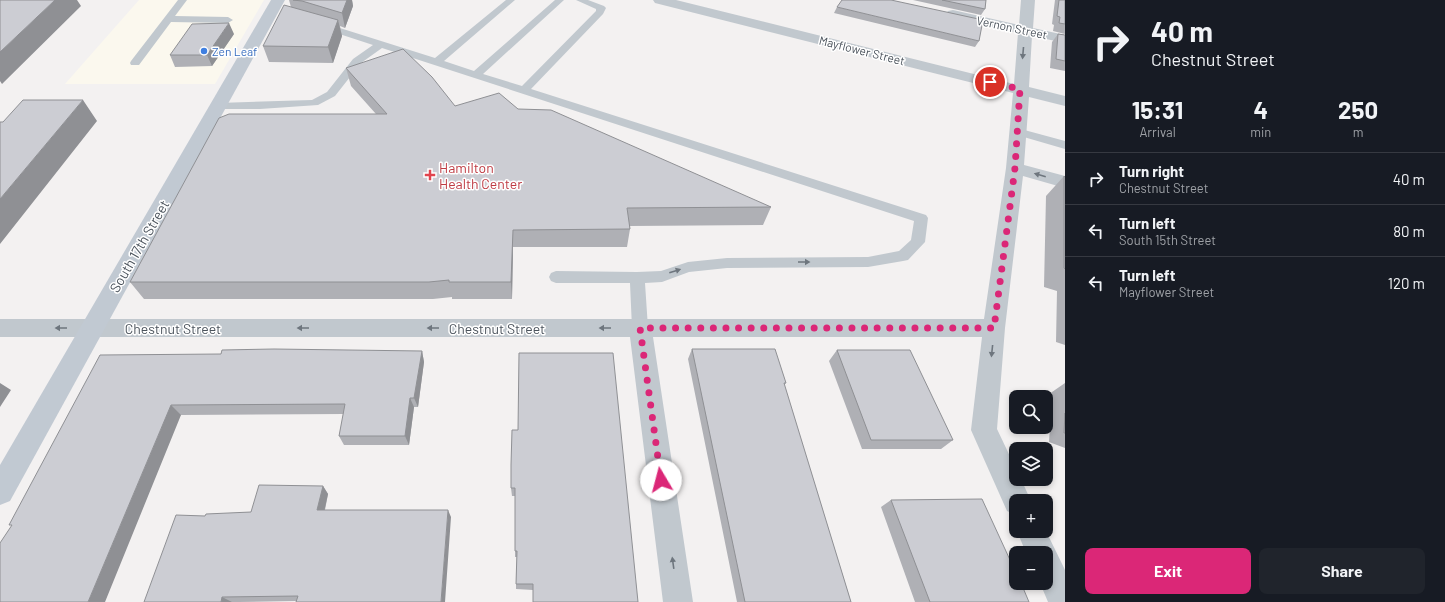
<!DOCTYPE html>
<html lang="en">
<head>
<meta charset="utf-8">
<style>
	:root { --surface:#171b24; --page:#20242c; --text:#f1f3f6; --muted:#9ea1a6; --line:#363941; --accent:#db2777 }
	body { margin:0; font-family:Barlow,sans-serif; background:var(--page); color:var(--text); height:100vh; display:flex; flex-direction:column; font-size:15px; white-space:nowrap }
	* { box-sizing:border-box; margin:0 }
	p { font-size:13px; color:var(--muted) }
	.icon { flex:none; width:22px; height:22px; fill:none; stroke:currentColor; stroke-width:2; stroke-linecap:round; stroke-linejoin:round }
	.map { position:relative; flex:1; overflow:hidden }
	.details { display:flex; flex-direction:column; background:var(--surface); width:380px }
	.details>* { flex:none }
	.top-card { background:#171b24; color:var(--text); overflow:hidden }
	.fabs { position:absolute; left:1009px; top:390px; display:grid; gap:8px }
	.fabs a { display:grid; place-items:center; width:44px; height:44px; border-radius:8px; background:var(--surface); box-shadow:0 2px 6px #0003; font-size:20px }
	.pin { position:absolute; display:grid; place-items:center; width:34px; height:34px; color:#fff; margin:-17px; border:2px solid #fff; border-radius:50%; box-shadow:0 1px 4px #0007 }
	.me { position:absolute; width:44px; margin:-22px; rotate:352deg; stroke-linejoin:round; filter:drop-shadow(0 0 3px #0008) }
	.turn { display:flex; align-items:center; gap:14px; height:84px; padding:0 20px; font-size:18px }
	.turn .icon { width:52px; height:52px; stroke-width:2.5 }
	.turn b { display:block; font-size:28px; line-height:34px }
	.eta { display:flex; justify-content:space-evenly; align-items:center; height:68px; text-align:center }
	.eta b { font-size:24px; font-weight:700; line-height:28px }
	.cta { display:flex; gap:8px; margin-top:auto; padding:8px 20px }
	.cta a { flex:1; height:46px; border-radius:8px; background:var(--accent); color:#fff; font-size:16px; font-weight:700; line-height:46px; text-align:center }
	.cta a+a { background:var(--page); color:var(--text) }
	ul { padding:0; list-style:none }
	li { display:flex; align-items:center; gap:12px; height:52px; padding:0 20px; border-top:1px solid var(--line) }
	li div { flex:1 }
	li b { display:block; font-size:15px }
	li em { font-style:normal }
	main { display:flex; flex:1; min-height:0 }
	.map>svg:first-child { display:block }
</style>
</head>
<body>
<main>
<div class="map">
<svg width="1065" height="602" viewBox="0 0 1065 602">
	<rect width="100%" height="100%" fill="#f3f1f1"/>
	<!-- commercial -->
	<path fill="#fbf8ee" d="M139 0H264L215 84H65Z"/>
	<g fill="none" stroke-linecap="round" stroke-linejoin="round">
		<!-- service -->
		<path fill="#c1c8ce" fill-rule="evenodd" d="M178 0H187L175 16 228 17 233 20 228 23 171 22 139 65H131L130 63 131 61Z
			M506 0H515L444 61 474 71 555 0H564L483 74 522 86 596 11V9L576 0H588L604 6 606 8 603 14 531 89 926 215 928 218 925 242 908 260 903 261 868 267 727 268 689 272 662 282 645 283 648 328 645 332 640 334 635 332 632 328 630 283H556L551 281 549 277 551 273 556 271 637 272 661 271 688 262 727 258 868 257 899 251 911 240 914 221 382 48 361 63 335 96 318 105 260 109H218L212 106 218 103 312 100 327 92 353 59 373 45 318 27V23H324L435 58Z
			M1017 128 1065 141V149L1013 134 1011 132Z"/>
		<!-- minor -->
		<path fill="#c1c8ce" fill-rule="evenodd" d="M653 0H676L1014 84 1018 33 948 17 946 14 948 11 953 10 1019 25 1021 0H1035L1033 28 1065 35V43L1032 36 1029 87 1065 96V106L1029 97 1024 165 1065 176V188L1023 176 1005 328 997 429 1016 469V479H1021L1031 501H1016V515L1007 511 971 430 982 337H653L693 602H663L630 337H0V319H984L1006 168 1013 93 655 3Z
			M1017 531H1046L1065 570V602H1048L1040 583H1046V553H1026Z"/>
		<!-- secondary -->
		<path fill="#c1c9d2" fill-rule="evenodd" d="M271 0H285L10 501 0 505V465Z"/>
	</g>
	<!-- wall -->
	<path fill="#afb0b5" d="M289 0H352L353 6 345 28 340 26 342 36 333 63 269 62 263 46 291 7Z
		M913 0H986L985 9 981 15Z
		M1055 0H1065V34L1053 31 1054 25 1052 24Z
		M837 7 979 41 975 47 834 13Z
		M234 34 212 66 175 67 170 55Z
		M1058 34 1065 35V71L1050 68 1052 42Z
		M346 68 455 106 518 109 771 207 763 225 630 226V229L627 247H513L512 299H452V297L433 299H144L130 282 376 114 351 86Z
		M1064 176 1065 177V345L1056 342 1057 291 1044 287 1046 196Z
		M692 349 786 383 784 385 851 602H737L688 359Z
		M837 350 953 440 941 449H862L829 361Z
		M422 351 424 362 418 407H414L409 445H344L339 436 344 414 181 415 11 525H9L221 354Z
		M613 353 533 590 516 589V584L517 557H515V496H512L511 488 518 430Z
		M1065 383V448L1049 442 1052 392Z
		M323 486 328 494 325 510 451 517 296 601 239 602H144L205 516 251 512Z
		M891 500 1029 602H915L881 507Z"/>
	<!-- shaded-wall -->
	<path fill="#8f9094" d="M55 0H77L81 6 2 84 0 81V52Z
		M347 0H352L353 6 345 28 342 13Z
		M338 20 342 36 333 63 328 47Z
		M229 23 234 34 212 66 207 55Z
		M83 100 97 121 0 244V199Z
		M513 230V247L512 299 511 282Z
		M422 351 424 362 418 407 414 398Z
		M0 383 11 390 0 407Z
		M410 398 414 407 409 445 405 436Z
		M171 405 181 415 105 602H88Z
		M323 486 328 494 323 517 317 510Z
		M448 510 451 517 445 602H441Z
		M222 597 232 602H221Z"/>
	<!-- building -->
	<path fill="#cccdd3" stroke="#8f9094" d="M0 0H55L0 52Z
		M293 0H347L342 13 302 1Z
		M842 0H891L983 20 979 41 837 7Z
		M942 0H986L985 9Z
		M1059 0H1065V24L1059 23 1060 17 1057 16Z
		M284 5 338 20 328 47 263 46Z
		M229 23 207 55H170L192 24Z
		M1058 34 1065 35V61L1056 59Z
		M403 49 432 77 455 106 499 93 518 109 551 110 771 207 627 208 630 229 513 230 511 282H449V280L429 282H130L219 118 229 114H387L346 68Z
		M23 100H83L0 199V122H3Z
		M1064 176 1065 177V269L1064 268Z
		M274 349 422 351 414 398H410L405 436H339L345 404 171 405 88 602H0V543L12 525H9L100 355 221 354 222 350Z
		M692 349H775L786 383H784L851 602H745Z
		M837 350H910L953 440H871Z
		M519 353H613L638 602H533V584H516L517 551H515V488H511V465L512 430H518Z
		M1065 413V433H1064Z
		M259 485 323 486 317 510H448L441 602H296L298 596 222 597 221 602H144L176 515 205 516 206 514 251 512Z
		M982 499 1016 573V583H1021L1029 602H930L891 500Z"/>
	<!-- one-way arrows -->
	<defs><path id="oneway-solid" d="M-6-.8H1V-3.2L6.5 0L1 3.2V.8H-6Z"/></defs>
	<g fill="#6e767e">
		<use href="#oneway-solid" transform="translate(1023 53) rotate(95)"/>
		<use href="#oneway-solid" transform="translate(1040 175) rotate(-164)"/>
		<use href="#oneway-solid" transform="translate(804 262)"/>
		<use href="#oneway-solid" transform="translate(675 271) rotate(-18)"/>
		<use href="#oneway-solid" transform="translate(61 328) rotate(-180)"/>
		<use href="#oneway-solid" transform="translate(303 328) rotate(180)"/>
		<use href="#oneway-solid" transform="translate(433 328) rotate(180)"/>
		<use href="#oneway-solid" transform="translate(605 328) rotate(180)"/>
		<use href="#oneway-solid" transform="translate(992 351) rotate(96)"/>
		<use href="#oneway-solid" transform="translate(673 563) rotate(-98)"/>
	</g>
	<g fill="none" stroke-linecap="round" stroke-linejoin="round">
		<!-- route -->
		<path stroke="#db2777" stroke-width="7" stroke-dasharray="0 12.6" d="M661 480 640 328H994L1015 168 1020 89 990 82"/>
	</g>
	<!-- markers -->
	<circle fill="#3f7fe0" stroke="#fff" stroke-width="1.5" cx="204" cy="51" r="4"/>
	<path fill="#e0444e" stroke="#fff" stroke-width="1.5" d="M428 169h4v4h4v4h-4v4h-4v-4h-4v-4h4z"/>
	<g text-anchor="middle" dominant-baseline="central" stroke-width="3" stroke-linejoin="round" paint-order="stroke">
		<!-- far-street labels -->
		<g font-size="12" fill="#4b535c" stroke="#fff">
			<text transform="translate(1012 27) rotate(12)">Vernon Street</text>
			<text transform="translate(862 50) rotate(14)">Mayflower Street</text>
		</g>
		<!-- far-shop labels -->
		<g font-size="12" fill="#366cbe" stroke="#fff" text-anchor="start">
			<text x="212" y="51">Zen Leaf</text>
		</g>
		<!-- health labels -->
		<g font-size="14" fill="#be3a42" stroke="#fff" text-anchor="start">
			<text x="439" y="167">Hamilton<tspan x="439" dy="16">Health Center</tspan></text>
		</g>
		<!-- street labels -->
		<g font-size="14" fill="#4b535c" stroke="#fff">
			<text transform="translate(139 246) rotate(-60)">South 17th Street</text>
			<text x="173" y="328">Chestnut Street</text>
			<text x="497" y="328">Chestnut Street</text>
		</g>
	</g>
</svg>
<div class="fabs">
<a><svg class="icon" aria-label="search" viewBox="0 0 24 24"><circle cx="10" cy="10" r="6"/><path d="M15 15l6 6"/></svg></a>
<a><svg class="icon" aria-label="layers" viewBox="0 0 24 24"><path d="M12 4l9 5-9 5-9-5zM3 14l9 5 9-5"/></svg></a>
<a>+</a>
<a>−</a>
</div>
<div class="pin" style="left:990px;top:82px;background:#d93025"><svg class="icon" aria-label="arrive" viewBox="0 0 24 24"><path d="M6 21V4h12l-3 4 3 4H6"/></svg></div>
<svg class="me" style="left:661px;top:480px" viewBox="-20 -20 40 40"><circle r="19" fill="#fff"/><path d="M0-13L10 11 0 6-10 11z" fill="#db2777"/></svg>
</div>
<section class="details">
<div class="top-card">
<div class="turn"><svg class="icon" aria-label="right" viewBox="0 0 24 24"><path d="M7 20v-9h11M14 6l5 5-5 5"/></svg><div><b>40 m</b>Chestnut Street</div></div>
</div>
<div class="eta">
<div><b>15:31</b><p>Arrival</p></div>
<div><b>4</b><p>min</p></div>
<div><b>250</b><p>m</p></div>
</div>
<ul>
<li><svg class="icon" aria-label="right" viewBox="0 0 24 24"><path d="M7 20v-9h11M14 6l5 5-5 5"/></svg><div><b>Turn right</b><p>Chestnut Street</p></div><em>40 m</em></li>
<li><svg class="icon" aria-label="left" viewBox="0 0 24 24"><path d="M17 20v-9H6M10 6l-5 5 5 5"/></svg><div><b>Turn left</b><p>South 15th Street</p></div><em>80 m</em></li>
<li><svg class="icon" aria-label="left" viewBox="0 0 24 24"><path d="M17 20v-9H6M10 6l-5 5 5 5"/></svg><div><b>Turn left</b><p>Mayflower Street</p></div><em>120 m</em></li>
</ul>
<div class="cta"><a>Exit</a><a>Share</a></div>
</section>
</main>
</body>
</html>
